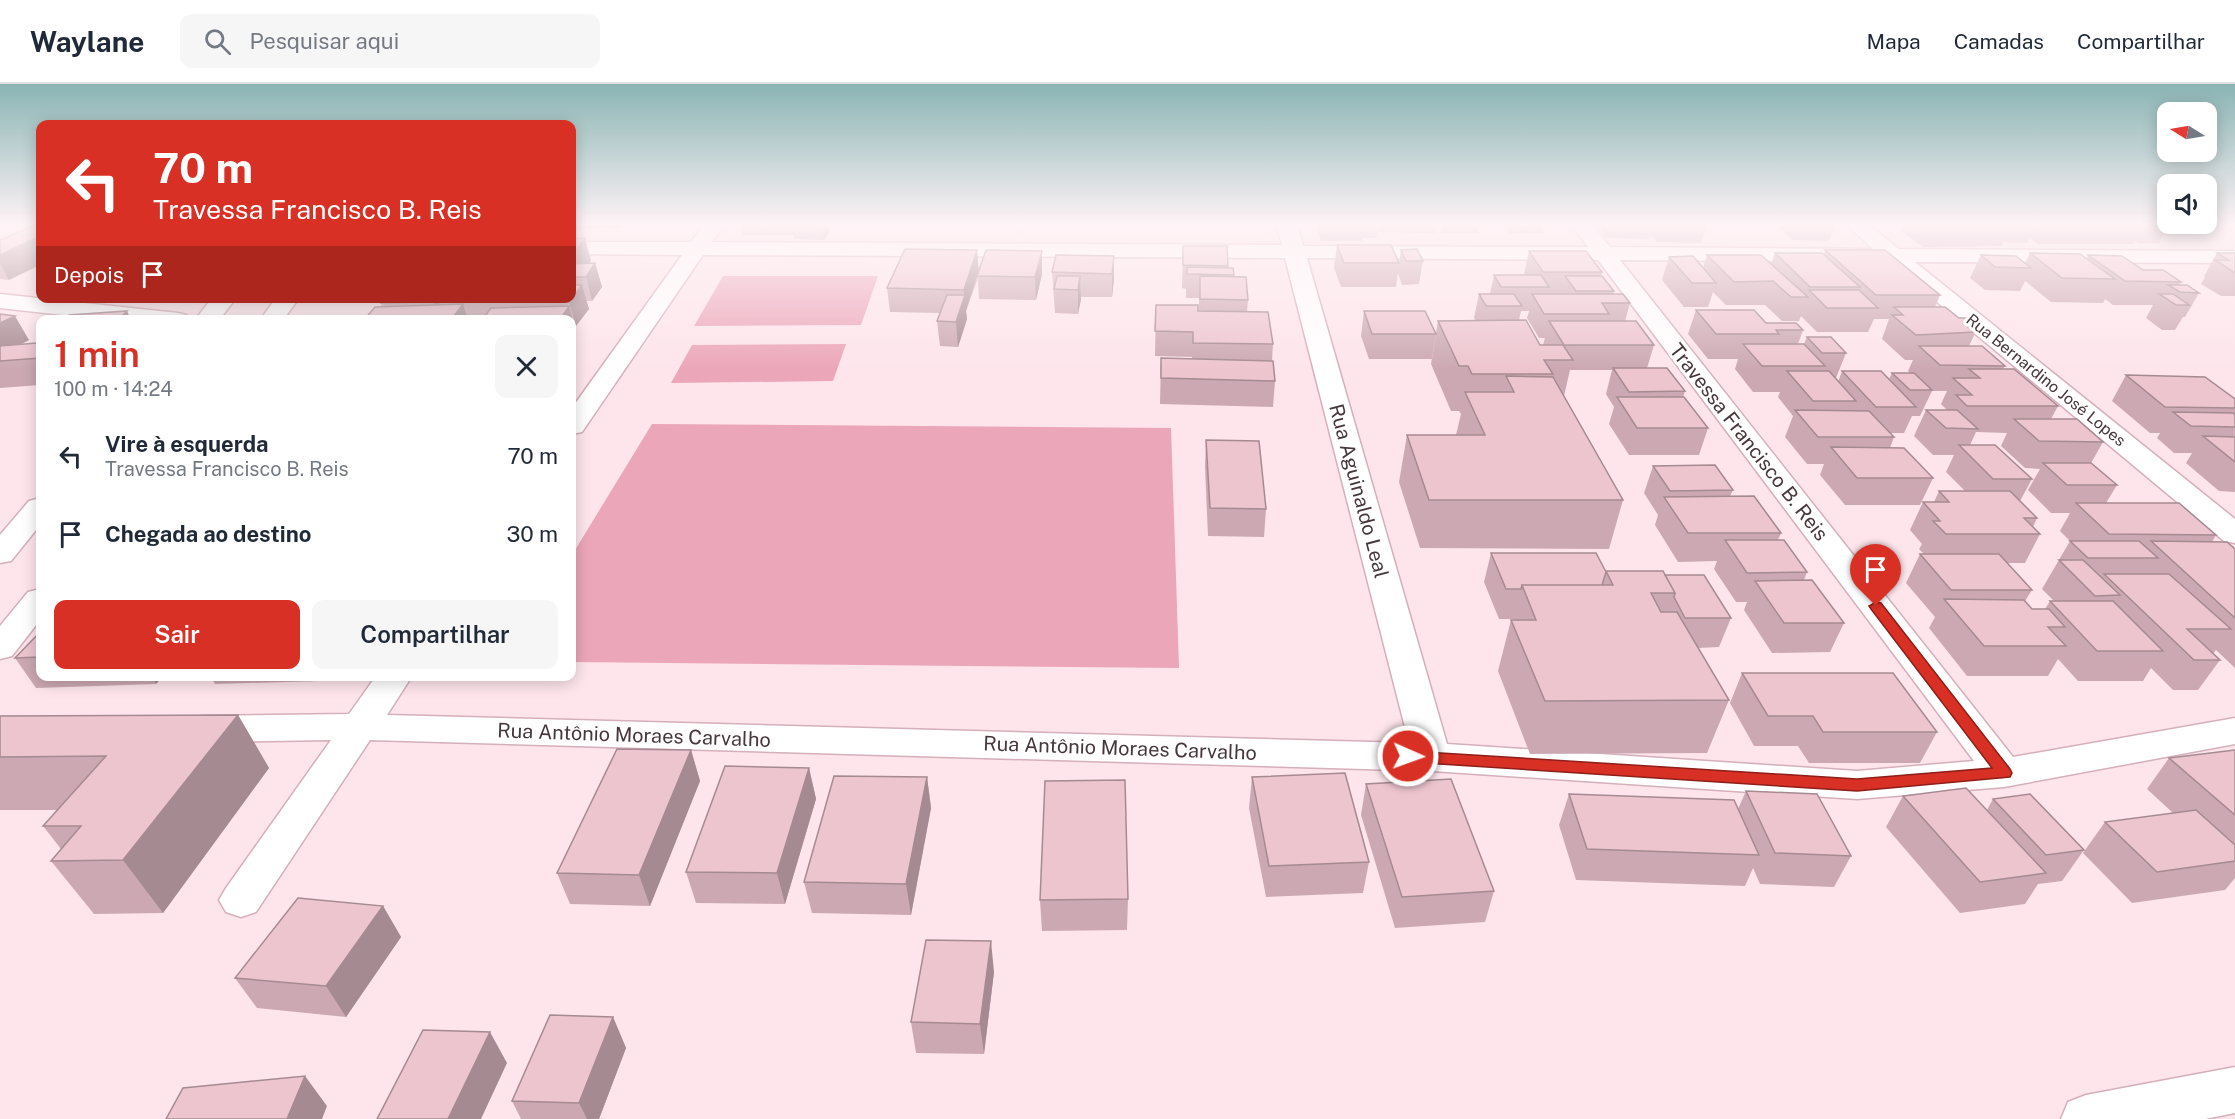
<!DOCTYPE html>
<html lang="pt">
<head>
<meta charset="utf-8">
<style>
	:root { --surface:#fff; --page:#f6f6f7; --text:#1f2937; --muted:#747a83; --line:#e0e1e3; --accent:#d93025 }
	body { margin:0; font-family:"Public Sans",sans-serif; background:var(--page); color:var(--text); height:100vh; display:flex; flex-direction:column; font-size:22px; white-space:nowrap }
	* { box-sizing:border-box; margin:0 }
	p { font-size:20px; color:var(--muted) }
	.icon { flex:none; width:33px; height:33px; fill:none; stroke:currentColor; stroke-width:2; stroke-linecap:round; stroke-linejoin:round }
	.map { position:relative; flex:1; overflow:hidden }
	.drawer { position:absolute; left:36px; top:231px; width:540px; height:366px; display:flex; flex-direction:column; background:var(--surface); border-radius:12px; box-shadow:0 3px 15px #0003 }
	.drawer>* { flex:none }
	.top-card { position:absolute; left:36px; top:36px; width:540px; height:183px; border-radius:12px; box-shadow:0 3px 15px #0003; background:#d93025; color:#fff; overflow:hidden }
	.needle { width:39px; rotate:281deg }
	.controls { position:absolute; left:2157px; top:18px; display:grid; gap:12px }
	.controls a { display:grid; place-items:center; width:60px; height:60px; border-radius:12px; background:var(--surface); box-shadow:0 3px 15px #0003; font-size:30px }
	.pin { position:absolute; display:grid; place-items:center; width:51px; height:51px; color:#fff; margin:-62px -26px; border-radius:50% 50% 50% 0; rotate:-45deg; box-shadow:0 0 6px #0007 }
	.pin .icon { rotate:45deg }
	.me { position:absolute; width:66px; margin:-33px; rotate:92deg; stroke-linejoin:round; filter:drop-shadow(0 0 4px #0008) }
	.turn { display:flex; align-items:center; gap:21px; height:126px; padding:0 18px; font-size:27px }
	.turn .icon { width:78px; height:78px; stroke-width:2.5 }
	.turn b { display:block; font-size:42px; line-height:51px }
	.then { display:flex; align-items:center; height:57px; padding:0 18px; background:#0003; gap:12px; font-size:22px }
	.round { display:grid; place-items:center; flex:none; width:63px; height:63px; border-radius:12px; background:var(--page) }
	.overview { display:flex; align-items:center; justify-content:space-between; height:102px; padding:0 18px }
	h1 { font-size:36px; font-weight:600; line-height:45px; color:var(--accent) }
	.action { display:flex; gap:12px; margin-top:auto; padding:12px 18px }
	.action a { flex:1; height:69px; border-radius:12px; background:var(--accent); color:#fff; font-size:24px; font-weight:600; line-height:69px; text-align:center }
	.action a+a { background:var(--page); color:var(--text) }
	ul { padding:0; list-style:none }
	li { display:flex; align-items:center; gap:18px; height:78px; padding:0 18px }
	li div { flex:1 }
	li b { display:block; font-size:22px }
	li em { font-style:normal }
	header { display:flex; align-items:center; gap:36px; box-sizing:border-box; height:84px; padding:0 30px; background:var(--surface); border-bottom:2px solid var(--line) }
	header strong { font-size:28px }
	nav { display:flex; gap:33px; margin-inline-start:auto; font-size:21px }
	.search { width:420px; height:54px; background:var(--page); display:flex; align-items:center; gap:15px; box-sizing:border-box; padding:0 21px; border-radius:12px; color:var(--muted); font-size:22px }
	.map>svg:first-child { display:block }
</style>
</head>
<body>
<header>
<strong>Waylane</strong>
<div class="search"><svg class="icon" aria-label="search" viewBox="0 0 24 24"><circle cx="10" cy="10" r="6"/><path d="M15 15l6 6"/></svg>Pesquisar aqui</div>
<nav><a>Mapa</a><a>Camadas</a><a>Compartilhar</a></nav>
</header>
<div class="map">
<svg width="2235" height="1035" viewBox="0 0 2235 1035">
	<rect width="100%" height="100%" fill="#fde5eb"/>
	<!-- green -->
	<path fill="#eba6b9" d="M723 192H878L861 241 694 242Z
		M846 260 833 297 671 299 692 261Z
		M652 340 1171 344 1179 584 572 578V471Z"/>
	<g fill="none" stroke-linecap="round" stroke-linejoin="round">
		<defs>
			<path id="street" d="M704 141H724L712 158 1282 161 1277 141H1297L1303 162 1588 163 1572 141H1592L1610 163 1873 165 1847 141H1869L1899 165 2235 167V179L1915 178 2235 435V459L2224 457 1889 178 1620 176 2013 673 2235 634V660L2004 703 1857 715 1432 687 370 656 256 828 241 833 226 828 219 816 226 804 331 656 202 658 189 654 183 645 189 636 202 632 349 630 376 592H412L387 631 1409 659 1285 174 703 171 582 348 572 350V324L682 171 572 170V158H691ZM1307 174 1598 176 1974 677 1857 687 1447 660Z
				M0 210 178 229 186 231 189 236H108L0 224Z"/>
			<path id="secondary" d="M212 214H236L219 236H195Z
				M276 214H299L283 236H260Z
				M40 414V441L11 477 0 479V451L29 417Z
				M40 505V536L12 572 0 575V542L28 508Z"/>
			<path id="primary" d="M2235 983V1029L2205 1035H2061L2068 1018 2086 1011Z"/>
		</defs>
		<!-- street casing -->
		<use href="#street" stroke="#d5afb9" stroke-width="3"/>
		<!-- secondary casing -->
		<use href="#secondary" stroke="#d5afb9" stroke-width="3"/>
		<!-- primary casing -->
		<use href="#primary" stroke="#d5afb9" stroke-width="3"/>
		<!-- street -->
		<use href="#street" fill="#fff" fill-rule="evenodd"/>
		<!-- secondary -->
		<use href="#secondary" fill="#fff" fill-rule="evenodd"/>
		<!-- primary -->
		<use href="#primary" fill="#fff" fill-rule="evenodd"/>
	</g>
	<!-- wall -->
	<path fill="#cca9b2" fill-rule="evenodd" d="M572 141H584L581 145H572Z
		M585 141H605L602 144 586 145Z
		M606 141H622L620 144H607Z
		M741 141H828L829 147 824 156 794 155 793 151H743Z
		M1317 141H1436L1435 149 1379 148 1378 143 1376 154H1362V157H1321Z
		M1439 141H1479L1478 149H1442Z
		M1505 141H1544L1543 149H1509Z
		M1596 141H1707L1701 159 1657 158 1651 151 1650 155 1605 154 1600 144V143H1598Z
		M1777 141H1835L1829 157 1792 156Z
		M1904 141H2213L2212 143H2195L2191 151H2163L2159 159H2138L2136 157 2134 160H2038L2029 154 2027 159 2004 158 2002 162 1923 163 1901 147Z
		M0 154 9 196 0 195Z
		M572 155 591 177 589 179H595L602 203 592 217H586L589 225 576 242H575L576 246 572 253V236H364L382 223 381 219 572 214Z
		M1337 161 1399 179 1401 166 1423 177 1419 200 1402 201 1398 189 1396 203H1341L1334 184Z
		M1183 162H1227L1228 184H1233V193L1248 216 1247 228 1273 260 1272 277 1275 297 1273 323 1160 320 1161 274 1192 275V273L1155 272 1156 221 1199 227V214H1186V205L1182 204Z
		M1825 166 1940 211 1935 223 1978 243 1969 262 2005 282 2003 285 2058 322 2051 335 2103 358 2091 379 2117 401 2106 419 2216 451 2212 458 2235 465V584L2216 566 2213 570 2220 576 2198 606H2173L2151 584 2143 597H2078L2058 575 2048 592H1967L1929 544 1935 533 1906 499 1920 470H1924L1919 465 1922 460 1910 446 1923 418H1934L1939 407H1965L1946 388 1954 371H1933L1914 352 1926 326H1947L1941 320 1947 307H1932L1920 332H1912L1904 349H1890L1894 353 1890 364 1933 394 1920 421H1845L1820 391 1824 380H1807L1785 353 1793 332 1778 313 1780 308H1753L1735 285 1738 275H1708L1688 250 1696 226 1803 246 1798 260H1804L1807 253 1846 269 1836 294H1835L1838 298 1842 287 1889 295 1892 289H1910L1908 287 1913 276H1905L1882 255 1889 235H1874L1868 248H1817L1801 232 1799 237H1782L1765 221H1726L1713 208 1708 223H1684L1662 196 1669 173 1703 184 1707 171 1771 180 1775 169 1824 170ZM1976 348 2007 349 2001 362 2025 384 2040 385 2028 406 2051 429H2070L2060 447 2070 457 2042 505 2054 517H2050L2045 525H2032L2025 517 2032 506 2006 479H2025L2040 450 2033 443 2037 434 2020 417 2032 395 1970 361Z
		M1529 167 1602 188 1601 192 1614 207 1613 210 1630 219 1625 237 1654 261 1647 284 1685 307 1683 313 1708 344 1699 371H1629L1609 340 1614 323 1606 310 1612 286H1570L1564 312 1623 416 1609 465 1420 464 1399 398 1407 351H1456L1461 330 1459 327H1451L1431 280 1438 237H1476L1474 234 1479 210H1490L1494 191H1525L1524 190ZM1521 227H1529L1527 234 1539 254H1545L1543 261H1540L1519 236Z
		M2030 169 2087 174 2088 171 2143 186 2181 198 2179 201 2199 209 2185 233H2183L2175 246H2162L2146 234 2153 221H2113L2105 215 2103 219 2051 218 2025 197 2020 207 1985 206 1970 194 1981 171 2025 179Z
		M2217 169H2235V212H2221L2201 200 2205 193 2204 192Z
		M1114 172V195L1112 213H1080L1078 230 1055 229 1052 188Z
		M979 188 1042 190 1036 216 979 215 978 194 966 227 967 235 958 263 940 262 937 237 940 229 890 228 887 204Z
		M1364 227 1436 250 1432 275H1369L1361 252Z
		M0 230 29 256 21 260 37 259 40 256V301L0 304Z
		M2126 291 2235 315V408L2219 407 2186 379 2192 369H2174L2157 354 2160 349H2150L2112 317Z
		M1206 356 1266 425 1264 453 1208 452 1205 383Z
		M1653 382 1733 406 1730 412 1781 449 1778 456 1807 488 1804 496 1844 539 1830 568 1772 569 1744 526 1747 518H1736L1714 485 1717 477 1678 478 1655 441 1658 431 1644 409Z
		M1491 469 1606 488 1665 491 1731 534 1719 563 1698 564 1729 616 1707 669 1530 670 1498 587 1511 536H1513L1514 535H1499L1484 498Z
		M40 548V592H163L156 600 36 604 15 574Z
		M1742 589 1937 648 1920 679H1809L1798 662H1754L1730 619Z
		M210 592H323L320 597 215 600Z
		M238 631 269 684 163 829 94 830 51 777 61 765 43 742 58 726H0V632Z
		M691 666 700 697 650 822 570 820 557 789Z
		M2235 666V794L2225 806 2132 819 2083 769 2105 738 2173 729 2147 705 2169 674Z
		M809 684 816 715 785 820 696 819 686 788Z
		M927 693 931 724 911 831 812 829 804 798Z
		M1252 693 1369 778 1363 809 1266 813 1249 724Z
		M1366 700 1494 807 1485 838 1395 844 1361 731Z
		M1746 707 1851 772 1834 803 1760 800 1753 784 1745 802 1576 796 1559 741 1569 710 1738 725Z
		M1903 712 1987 726 1993 715 2084 766 2062 797 2038 800 2025 820 1960 829 1886 743Z
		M1128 815 1127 846 1042 847 1040 816Z
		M383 822 401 853 346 933 257 924 235 894Z
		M994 888 984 970 916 969 911 938Z
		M613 933 626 964 599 1035H521L512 1017Z"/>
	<!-- shaded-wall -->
	<path fill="#a68a91" d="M822 141H828L829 147 824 156Z
		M40 152V181L9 196 0 179V154L7 167Z
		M585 154 591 177 580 193 572 185V172Z
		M977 166 979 189 977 192 966 227 967 235 958 263 956 238 964 214V206Z
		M1042 167V190L1036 216 1035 193Z
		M1114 172V195L1112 213V190Z
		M595 179 602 203 592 217 586 193Z
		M1080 192 1081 216 1078 230V206Z
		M582 201 589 225 576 242 569 218Z
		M436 214H462L439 218 445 236H439L433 218Z
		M463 220 468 236H451Z
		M569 222 576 246 572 253V236H560Z
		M127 227 131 236H118Z
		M15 232 29 256 0 271V239Z
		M152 592H163L156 600Z
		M318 592H323L320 597Z
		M238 631 269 684 163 829 123 776Z
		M691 666 700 697 650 822 639 791Z
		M809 684 816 715 785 820 777 789Z
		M927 693 931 724 911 831 906 800Z
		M383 822 401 853 346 933 326 902Z
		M991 857 994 888 984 970 980 940Z
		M613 933 626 964 599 1035H587L579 1019Z
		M490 948 507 979 481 1035H448Z
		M305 992 327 1022 322 1035H287Z"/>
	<!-- building -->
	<path fill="#edc5cf" stroke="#a68a91" stroke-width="1.5" d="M35 141H40V152L0 171V156Z
		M585 154 572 172V155Z
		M1337 161H1391L1399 179H1344Z
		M1183 162H1227L1228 182 1183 181Z
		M905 165 977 166 964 206 887 204Z
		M1417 165 1423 177H1406L1401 166Z
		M986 166 1042 167 1035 193 977 192Z
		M1825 166H1885L1940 211H1876Z
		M1529 167H1586L1602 188H1543Z
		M1775 169H1822L1860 203H1810Z
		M2030 169 2080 170 2115 195 2062 194Z
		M2217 169H2235V189L2215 176H2229Z
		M1056 171 1114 172 1112 190 1052 188Z
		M1707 171H1761L1808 213H1791L1773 197 1734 198Z
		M1981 171 2016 172 2031 184 1995 183Z
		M2088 171 2122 172 2143 186H2163L2181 198 2125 197Z
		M1693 172 1716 199H1692L1669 173Z
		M595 179 586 193H572V180Z
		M1187 183 1233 184 1234 191 1187 190Z
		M1494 191H1541L1549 203H1501Z
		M1057 192H1080L1078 206 1054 205Z
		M1200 192 1246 193 1248 216 1200 215Z
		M1565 192H1602L1614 207H1576Z
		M572 201H582L569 218H439L442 214H572Z
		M2168 201H2187L2199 209 2180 208Z
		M1809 206H1859L1878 224H1827Z
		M1479 210H1514L1522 222H1486Z
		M1532 210H1623L1630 219H1602L1609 230H1544Z
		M2159 210H2173L2189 221H2176Z
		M947 211H965L956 238 937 237Z
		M385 214H436L433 218 381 219Z
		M463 220 451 236H364L375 223Z
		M1156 221H1198V227L1268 228 1273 260 1193 259V248L1155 247Z
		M569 222 560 236H482L491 224Z
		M1894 223H1945L1959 234H1967L1978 243H1968L1975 248 1916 251 1892 231H1903Z
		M1696 226H1754L1766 239H1796L1803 246H1776L1779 250H1716Z
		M127 227 118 236H64L69 231Z
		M1364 227H1425L1436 250H1372Z
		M0 230 15 232 0 239Z
		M1526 236 1540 261H1563L1573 276H1544L1553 290H1472L1468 282H1459L1438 237Z
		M1549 237H1636L1654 261H1564Z
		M1807 253H1831L1846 269H1822Z
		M40 256V274L0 277V262L37 259Z
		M1743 260H1804L1825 282H1762Z
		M1919 262H1982L2005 282 1940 281Z
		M1161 274 1273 277 1275 297 1161 294Z
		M1613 284H1667L1685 307 1629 308Z
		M1969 285H2014L2058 322H1967L1956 311H1972L1953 294H1980Z
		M1787 287H1829L1856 317H1813Z
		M1842 287H1881L1916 323H1876Z
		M1892 289H1914L1932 306H1910Z
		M2126 291 2205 293 2235 315V324L2165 323Z
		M1506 292 1553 293 1623 416H1429L1407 351H1485L1465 308H1514Z
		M1617 313H1684L1708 344H1637Z
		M1795 326 1869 327 1894 353H1818Z
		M1926 326H1957L1978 345 1946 344Z
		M2173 328 2233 329 2235 331V343L2191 342Z
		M2014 335H2077L2103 358 2039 357Z
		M2203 352 2235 353V378Z
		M1206 356 1259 357 1266 425 1210 424Z
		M1959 361H1995L2032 395H1993Z
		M1831 363 1904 364 1933 394H1857Z
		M2043 379H2091L2117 401H2067Z
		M1715 381 1733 406 1670 407 1653 382Z
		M1939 407H2010L2037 434H2024L2040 450H1946L1933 437H1940L1923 418H1949Z
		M1754 412 1781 449H1688L1664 413Z
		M2076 419H2179L2216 451 2109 450Z
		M1725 456H1784L1807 488 1747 489Z
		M2070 457H2139L2158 474H2088Z
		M2151 457 2227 458 2235 465V534Z
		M1491 469H1596L1606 488 1602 501H1522L1521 505H1506Z
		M1920 470H1999L2032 506H1951Z
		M2059 476H2083L2120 511 2095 512Z
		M1606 487H1663L1675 509H1651L1661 528H1677L1729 616 1545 617 1511 536H1536L1522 501H1613Z
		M2104 490H2169L2231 545H2187L2220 576H2194Z
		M1665 491H1704L1731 534H1685L1674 513 1675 509Z
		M1812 496 1844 539H1784L1755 497Z
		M1944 515 2024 516 2032 525H2049L2065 543H2048L2066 562H1984Z
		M2050 517H2113L2163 567H2097Z
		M40 548V573L15 574Z
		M1742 589H1893L1937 648H1823L1813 632H1768Z
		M238 631 123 776 51 777 81 742H43L106 672 0 673V632Z
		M617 665 691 666 639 791 557 789Z
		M2235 666V731L2169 674Z
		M725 682 809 684 777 789 686 788Z
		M1345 689 1369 778 1269 782 1252 693Z
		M834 692 927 693 906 800 804 798Z
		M1451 695 1494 807 1402 813 1366 700Z
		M1125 696 1128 815 1040 816 1045 697Z
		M1966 704 2046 789 1980 798 1903 712Z
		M1746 707 1817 710 1851 772 1775 769Z
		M1569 710 1734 716 1759 771 1587 765Z
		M2030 710 2084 766 2046 771 1993 715Z
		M2196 726 2235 761V777L2157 788 2105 738Z
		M298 814 383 822 326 902 235 894Z
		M926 856 991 857 980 940 911 938Z
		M550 931 613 933 579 1019 512 1017Z
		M423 946 490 948 448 1035H377Z
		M305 992 287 1035H166L183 1004Z"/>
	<!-- sky -->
	<linearGradient id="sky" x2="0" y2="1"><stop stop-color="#8ab4b4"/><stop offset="0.49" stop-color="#fef3f6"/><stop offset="1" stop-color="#fef3f6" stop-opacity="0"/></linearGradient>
	<rect width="2235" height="286" fill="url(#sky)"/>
	<!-- route -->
	<path fill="#d93025" stroke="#8d1f18" stroke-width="1.5" d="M1876 518 1881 519 2010 685 2012 689 2010 693 1857 707 1408 678 1403 676 1401 672 1403 668 1408 667 1857 695 1992 684 1871 525 1869 522Z"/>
	<g text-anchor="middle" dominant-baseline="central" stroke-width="6" stroke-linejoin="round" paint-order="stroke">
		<!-- far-street labels -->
		<g font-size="16" fill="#46373b" stroke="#fff">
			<text transform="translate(2046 296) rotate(39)">Rua Bernardino José Lopes</text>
		</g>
		<!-- street labels -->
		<g font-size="20" fill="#46373b" stroke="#fff">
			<text transform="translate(1749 358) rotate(52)">Travessa Francisco B. Reis</text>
			<text transform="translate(1359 407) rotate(75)">Rua Aguinaldo Leal</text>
			<text transform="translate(634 651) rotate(2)">Rua Antônio Moraes Carvalho</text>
			<text transform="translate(1120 664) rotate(2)">Rua Antônio Moraes Carvalho</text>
		</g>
	</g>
</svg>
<div class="controls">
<a><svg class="needle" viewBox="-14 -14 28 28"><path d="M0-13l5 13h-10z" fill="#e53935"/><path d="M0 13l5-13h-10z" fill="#747a83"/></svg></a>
<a><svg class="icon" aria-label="sound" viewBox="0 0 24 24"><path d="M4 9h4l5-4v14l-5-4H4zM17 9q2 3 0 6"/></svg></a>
</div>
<div class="pin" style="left:1876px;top:522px;background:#d93025"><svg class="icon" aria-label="arrive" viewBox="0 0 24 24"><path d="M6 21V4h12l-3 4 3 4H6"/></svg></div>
<svg class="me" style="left:1408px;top:672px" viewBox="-20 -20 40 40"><circle r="17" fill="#d93025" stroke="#fff" stroke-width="3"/><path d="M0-11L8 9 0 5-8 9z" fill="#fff"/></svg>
<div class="top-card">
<div class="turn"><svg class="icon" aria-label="left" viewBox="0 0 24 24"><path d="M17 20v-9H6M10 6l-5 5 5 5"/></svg><div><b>70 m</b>Travessa Francisco B. Reis</div></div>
<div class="then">Depois<svg class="icon" aria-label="arrive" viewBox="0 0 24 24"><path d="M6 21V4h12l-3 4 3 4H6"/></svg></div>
</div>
<section class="drawer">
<div class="overview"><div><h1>1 min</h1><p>100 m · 14:24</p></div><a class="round"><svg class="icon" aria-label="close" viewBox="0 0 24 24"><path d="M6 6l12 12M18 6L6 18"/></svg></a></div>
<ul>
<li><svg class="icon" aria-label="left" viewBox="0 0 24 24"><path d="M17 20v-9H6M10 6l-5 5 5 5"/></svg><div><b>Vire à esquerda</b><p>Travessa Francisco B. Reis</p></div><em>70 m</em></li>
<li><svg class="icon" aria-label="arrive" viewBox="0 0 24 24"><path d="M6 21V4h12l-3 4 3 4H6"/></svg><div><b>Chegada ao destino</b></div><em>30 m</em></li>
</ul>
<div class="action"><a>Sair</a><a>Compartilhar</a></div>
</section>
</div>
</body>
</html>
